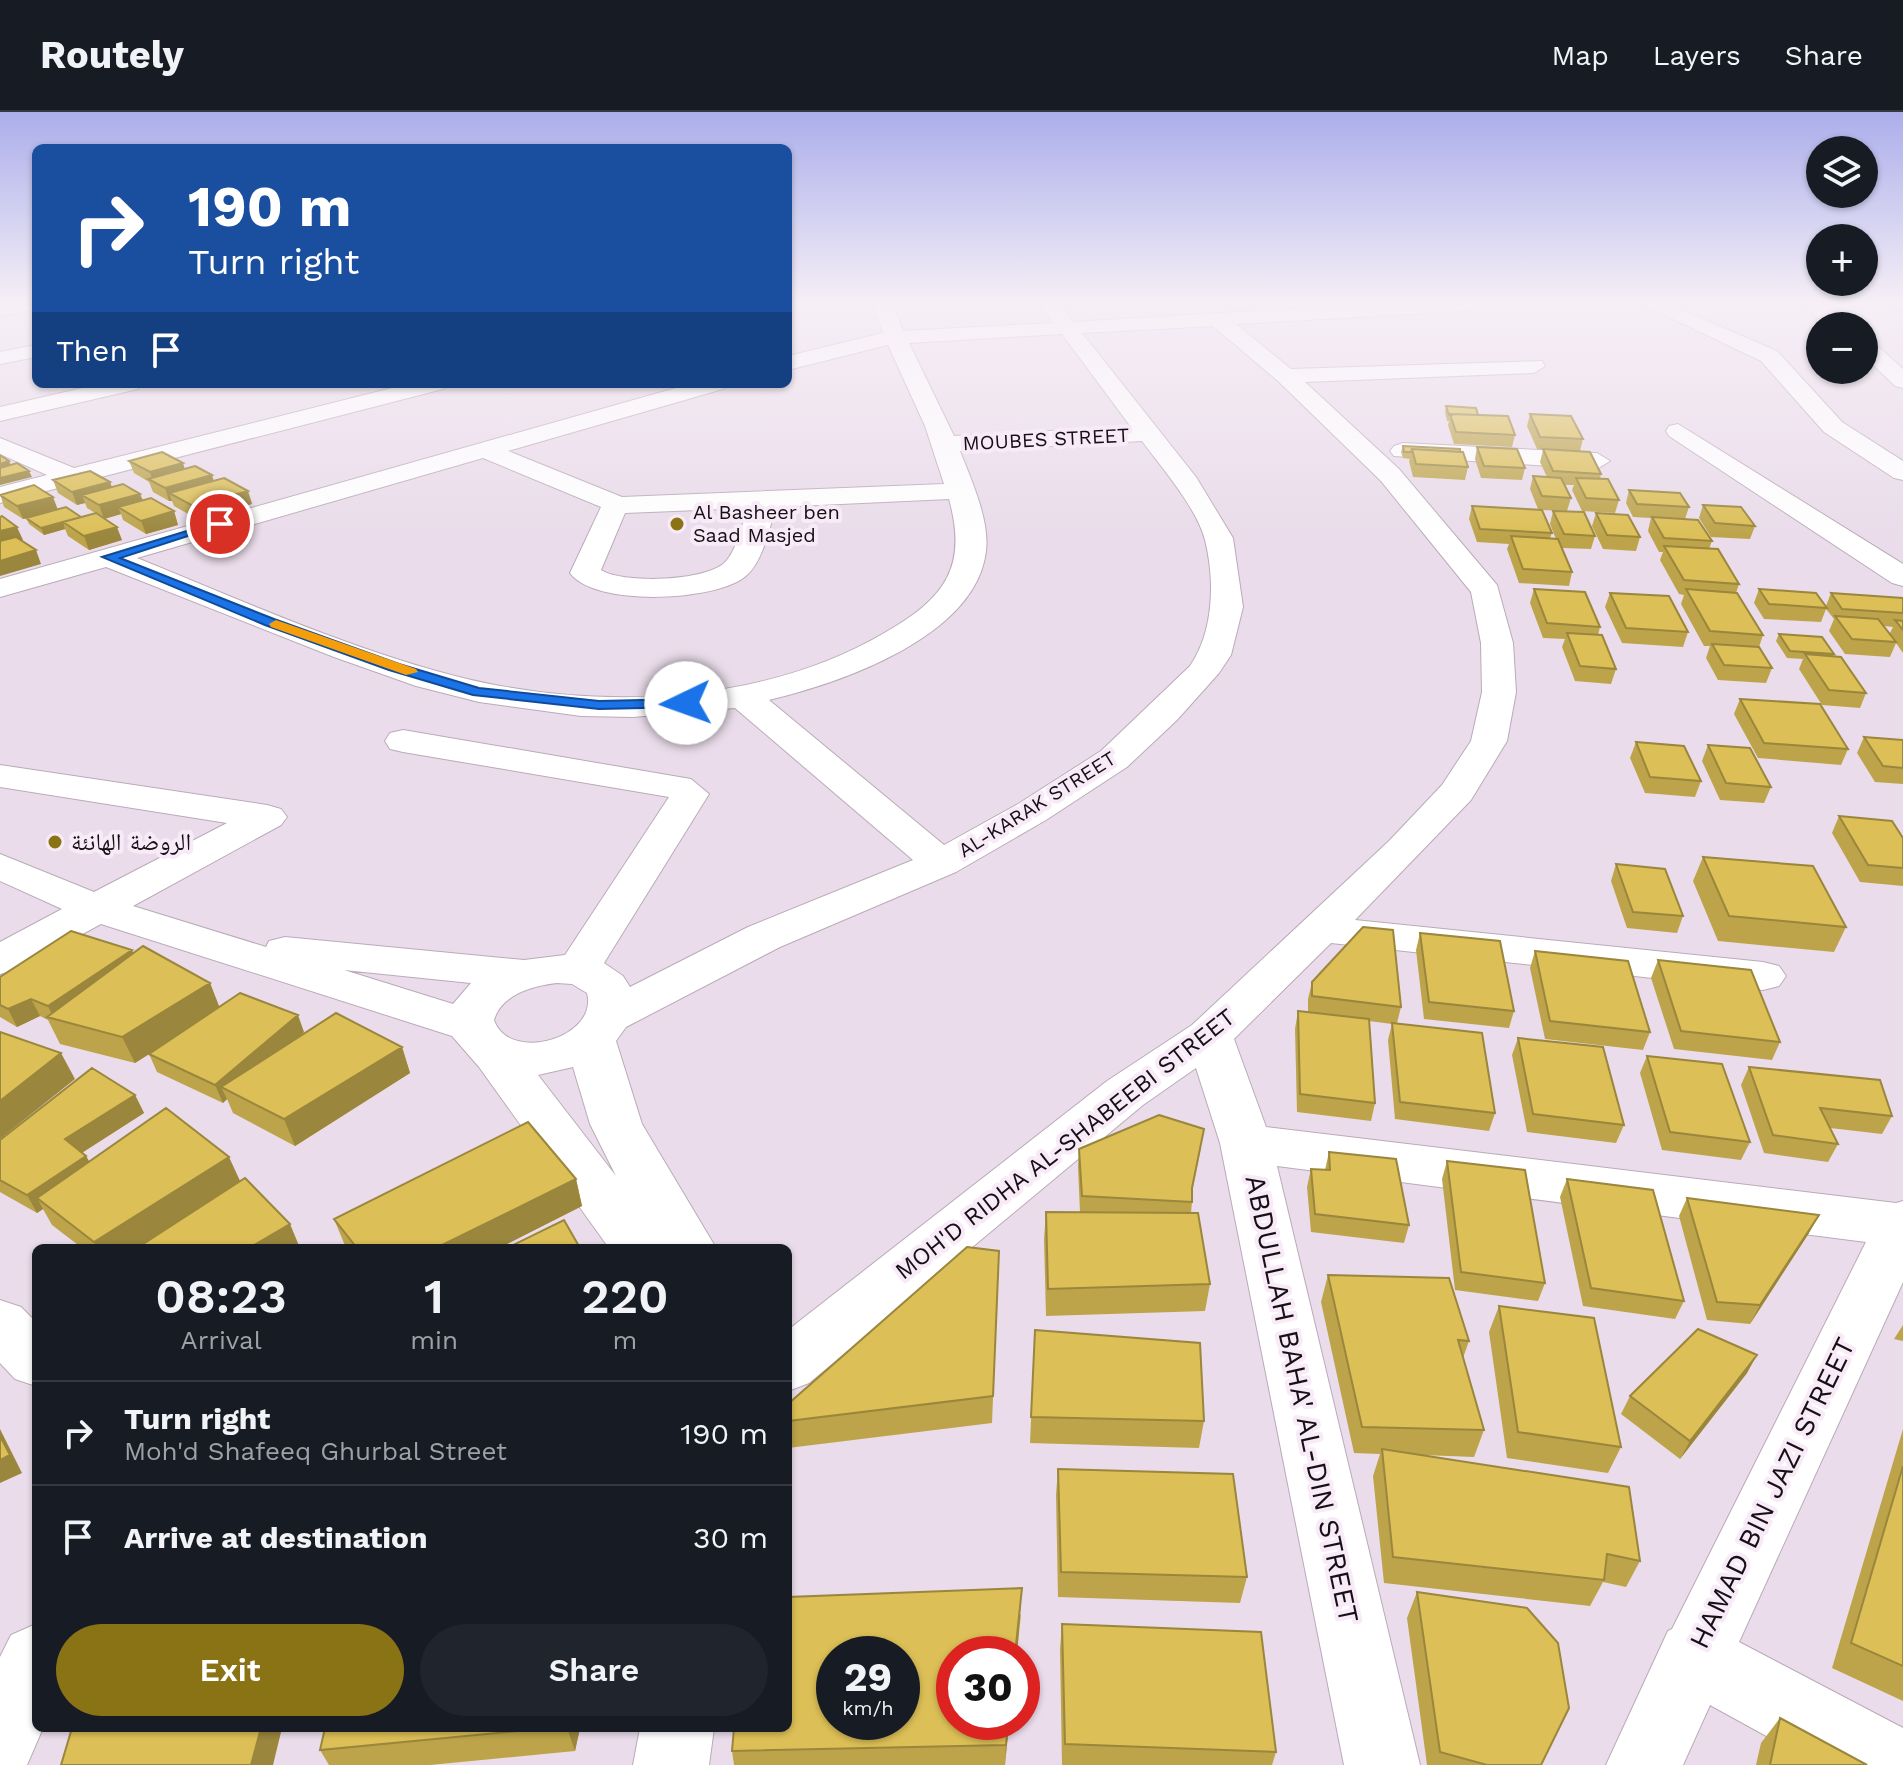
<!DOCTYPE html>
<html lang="en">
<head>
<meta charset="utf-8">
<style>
	:root { --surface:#171b24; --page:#20242c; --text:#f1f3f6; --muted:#9ea1a6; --line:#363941; --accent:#8a7315 }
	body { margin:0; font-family:"Work Sans","Noto Naskh Arabic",sans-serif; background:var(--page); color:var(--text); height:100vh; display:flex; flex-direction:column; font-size:30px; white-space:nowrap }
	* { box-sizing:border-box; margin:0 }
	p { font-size:26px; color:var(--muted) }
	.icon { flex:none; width:44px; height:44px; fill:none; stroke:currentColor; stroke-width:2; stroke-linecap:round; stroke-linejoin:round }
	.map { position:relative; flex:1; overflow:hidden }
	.drawer { position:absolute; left:32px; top:1132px; width:760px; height:488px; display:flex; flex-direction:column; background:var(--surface); border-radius:12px; box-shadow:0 2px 6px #0004 }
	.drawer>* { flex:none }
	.hud { position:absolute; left:32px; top:32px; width:760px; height:244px; border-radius:12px; box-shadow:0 2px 6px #0004; background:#1a4fa0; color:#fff; overflow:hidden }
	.buttons { position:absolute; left:1806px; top:24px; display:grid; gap:16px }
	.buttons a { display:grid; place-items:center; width:72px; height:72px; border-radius:50%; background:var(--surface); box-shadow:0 2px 6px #0004; font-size:40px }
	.speed { position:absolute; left:816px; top:1524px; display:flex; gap:16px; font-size:40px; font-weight:700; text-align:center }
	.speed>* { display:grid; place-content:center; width:104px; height:104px; border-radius:50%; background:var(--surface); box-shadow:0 2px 6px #0004; line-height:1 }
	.speed small { font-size:20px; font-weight:400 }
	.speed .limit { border:12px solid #d22; background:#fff; color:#111 }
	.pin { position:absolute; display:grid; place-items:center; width:68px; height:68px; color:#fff; margin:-34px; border:4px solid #fff; border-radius:50%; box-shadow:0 2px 8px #0007 }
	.me { position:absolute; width:88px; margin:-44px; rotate:267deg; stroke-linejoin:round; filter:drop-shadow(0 0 6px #0008) }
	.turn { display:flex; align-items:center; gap:28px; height:168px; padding:0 24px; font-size:36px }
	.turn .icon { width:104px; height:104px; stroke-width:2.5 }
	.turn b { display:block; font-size:56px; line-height:68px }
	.then { display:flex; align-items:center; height:76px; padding:0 24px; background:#0003; gap:16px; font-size:30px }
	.eta { display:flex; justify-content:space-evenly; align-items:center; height:136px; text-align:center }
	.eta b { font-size:48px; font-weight:600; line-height:56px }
	.button { display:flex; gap:16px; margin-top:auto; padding:16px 24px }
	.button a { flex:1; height:92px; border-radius:48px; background:var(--accent); color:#fff; font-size:32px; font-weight:600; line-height:92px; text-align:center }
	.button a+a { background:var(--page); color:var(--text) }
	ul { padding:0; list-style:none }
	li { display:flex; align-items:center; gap:24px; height:104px; padding:0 24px; border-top:2px solid var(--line) }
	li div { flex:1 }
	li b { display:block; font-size:30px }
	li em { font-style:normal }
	header { display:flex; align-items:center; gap:48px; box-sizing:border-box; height:112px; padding:0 40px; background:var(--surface); border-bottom:2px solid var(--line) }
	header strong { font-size:38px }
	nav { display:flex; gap:44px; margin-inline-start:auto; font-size:28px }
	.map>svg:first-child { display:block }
</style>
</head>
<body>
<header>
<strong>Routely</strong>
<nav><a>Map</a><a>Layers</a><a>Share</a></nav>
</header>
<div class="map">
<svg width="1903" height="1653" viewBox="0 0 1903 1653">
	<rect width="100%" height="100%" fill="#eadcea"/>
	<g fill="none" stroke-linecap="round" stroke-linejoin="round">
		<defs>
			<path id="minor" d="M0 193H36V198L0 204Z
				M873 193H893L903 219 1053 211 1041 193H1060L1073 210 1356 193H1475L1466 199 1236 212 1291 257 1542 249 1545 254 1534 261 1305 270 1399 357 1497 473 1513 531 1516 580 1507 629 1471 688 1355 808 1763 850 1779 854 1786 864 1779 874 1763 878 1331 831 1234 927 1266 1015 1896 1091 1903 1089V1170L1739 1530 1903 1616V1653H1819L1710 1593 1683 1653H1606L1668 1519 1672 1517 1866 1130 1277 1054 1420 1653H1344L1220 1031 1196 956 1143 993 809 1271 788 1279V1218L1107 969 1192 913 1389 729 1442 673 1471 629 1482 580 1481 531 1471 480 1381 369 1278 269 1213 214 1082 221 1196 365 1233 426 1243 495 1231 543 1219 561 1177 608 1127 655 1046 708 956 760 780 835 626 915 616 929 642 1012 716 1136H609L479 955 452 924 101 812 16 858 0 862V830L62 797 0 769V742L94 780 227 711 0 675V653L267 693 281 697 287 705 281 713 133 794 266 835 269 829 285 825 524 848 565 843 669 685 403 640 390 637 385 629 390 621 403 618 691 667 709 682 604 851 623 864 630 875 748 815 913 748 735 596 633 605 581 604 479 590 416 574 334 545 106 455 0 485V467L690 272H726L723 277 508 339 622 385 944 372 925 314 888 233 788 258V244L883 221ZM1062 222 1131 315 954 324 909 231ZM1142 329C1161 355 1197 396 1205 428 1215 468 1214 519 1190 554L1101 639 1018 692 944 733 769 588C840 571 976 525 986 439 990 409 971 367 960 339ZM483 346 601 395 570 461C594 495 718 490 747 463 764 447 769 416 776 395L949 387C968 455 945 486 886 520 764 592 604 599 467 567 359 541 240 488 137 446ZM748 396C742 412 738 434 727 448 711 470 622 472 601 458L625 401ZM344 858 471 871 453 892ZM557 871 572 872 587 881C599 926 509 952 494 908 502 882 532 874 557 871ZM573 955 590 1012 616 1064 538 963Z
				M1644 193H1670L1777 239 1842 310 1903 349V368L1894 366 1824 320 1761 249Z
				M1802 193H1824L1850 214H1827Z
				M1864 226 1871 228 1903 257V276L1895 274 1864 244Z
				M36 233V245L0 252V240Z
				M100 272H141L138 277 0 309V295Z
				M408 272H446L443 277 0 391V375L47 363 0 342V326L74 356Z
				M1678 312 1903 452V474L1892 471 1669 324 1666 319 1669 314Z
				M1403 331 1597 341 1610 349 1597 357 1394 344 1390 339 1394 334Z
				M0 1188 21 1195 36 1210V1274L15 1267 0 1251Z
				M36 1512V1616H43L27 1653H0V1545L11 1523Z
				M640 1616H714L709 1653H633Z"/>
			<path id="major" d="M1885 193H1903V207Z"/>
		</defs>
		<!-- minor casing -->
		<use href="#minor" stroke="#b9abb8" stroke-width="2"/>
		<!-- major casing -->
		<use href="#major" stroke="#fff" stroke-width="2"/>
		<!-- minor -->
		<use href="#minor" fill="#fff" fill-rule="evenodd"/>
		<!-- major -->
		<use href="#major" fill="#f1bdf1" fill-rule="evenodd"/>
	</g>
	<!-- wall -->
	<path fill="#bda44a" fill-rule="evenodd" d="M1446 294 1478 303 1515 323 1512 335 1454 332 1448 313 1449 309H1447L1445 300Z
		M1530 302 1583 327 1580 339 1601 362 1600 367 1619 388 1615 401 1582 399 1572 378 1574 373H1565L1571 386 1567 399 1542 398 1552 421 1550 426 1556 427 1550 412 1553 399 1595 424 1591 437 1562 436 1572 460 1569 474 1519 471 1507 437 1509 432 1477 430 1469 407 1472 394 1538 397 1530 377 1533 364 1547 365 1540 350 1543 338 1537 337 1527 314Z
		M1403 334 1461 340 1468 355 1465 368 1413 365 1409 349 1410 347 1403 346 1401 340Z
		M1477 335 1525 356 1522 368 1481 366 1475 347Z
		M129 349 185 357 214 369 248 379 252 392 197 407 174 394 172 389H169L153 380 149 370 134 361Z
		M53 368 110 370 112 375 140 382 143 388 174 399 178 413 146 422 123 408 121 402 104 407 122 428 89 438 68 424 65 417 44 423 29 412 26 406 23 407 4 395 0 382 81 405 95 401 87 396 85 391 77 393 58 381Z
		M1629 378 1689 395 1685 407 1712 429 1709 437 1739 472 1736 481 1763 523 1759 535 1772 556 1766 571 1718 568 1706 546 1710 534H1704L1681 492 1684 483 1679 482 1660 448 1663 440H1659L1648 419 1651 406 1633 405 1626 391Z
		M1703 393 1755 414 1750 427 1711 425 1699 406Z
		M1596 401 1640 425 1636 439 1603 437 1592 414Z
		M1534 477 1600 515 1598 523 1616 557 1611 572 1575 569 1562 535 1565 527 1543 526 1530 491Z
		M1759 477 1826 494 1831 481 1903 486V541L1896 531 1890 545 1845 542 1829 519 1834 507 1826 497 1821 510 1764 507 1754 491ZM1884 514 1893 515 1890 521Z
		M1610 481 1688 520 1683 535 1622 531 1605 495Z
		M1779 522 1834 542 1833 544 1866 581 1860 596 1822 593 1799 557 1803 547 1787 546 1776 529Z
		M1740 587 1848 637 1841 653 1758 646 1734 602Z
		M1864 625 1903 628V672L1875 670 1857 641Z
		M1636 630 1701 669 1695 685 1645 681 1630 646Z
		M1708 633 1771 675 1764 691 1720 688 1702 649Z
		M1839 704 1903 726V774L1860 770 1832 721Z
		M1703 745 1846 815 1834 840 1718 829 1693 769Z
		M1616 752 1683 804 1677 821 1627 816 1611 769Z
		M1420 821 1514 899 1509 916 1424 907 1416 838Z
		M1535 839 1650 920 1643 938 1545 927 1530 856Z
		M134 841 210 871 219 894 304 920 300 924 402 935 410 961 295 1034 233 1001 227 987 223 991 157 960 149 942 135 951 60 932 48 908 40 904 17 915 0 905V865Z
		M1658 848 1780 930 1772 948 1674 937 1651 866Z
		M1312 870 1401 895 1397 911 1495 1001 1489 1019 1395 1007 1388 928 1392 912 1369 909 1375 991 1371 1009 1297 1000 1295 917 1298 899 1308 900V887Z
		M1518 926 1624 1013 1616 1031 1527 1020 1512 943Z
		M1647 944 1750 1030 1741 1048 1662 1038 1640 961Z
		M1749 955 1892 1004 1882 1022 1830 1016 1838 1032 1828 1050 1764 1041 1741 973Z
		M135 983 144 1001 82 1041 86 1044 89 1049 240 1069 300 1136H82L52 1113 43 1097 37 1101 0 1080V1028Z
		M1201 1035 1192 1080V1090L1191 1101 1210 1172 1205 1199 1046 1204 1044 1127 1046 1100H1080L1078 1055 1079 1037Z
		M1329 1040 1409 1113 1404 1131 1311 1120 1307 1075 1311 1057 1325 1058Z
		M1447 1049 1545 1171 1538 1189 1455 1178 1442 1067Z
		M576 1067 582 1094 499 1136H346L334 1107Z
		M1567 1067 1684 1189 1675 1207 1583 1194 1560 1085Z
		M1687 1086 1809 1121 1750 1212 1707 1208 1679 1104Z
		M999 1139 992 1311 788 1336V1292Z
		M1328 1163 1469 1229 1463 1246 1484 1318 1474 1345 1423 1343 1640 1449 1626 1475 1603 1470 1590 1494 1384 1471 1373 1364 1380 1342 1354 1341 1321 1190Z
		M1499 1194 1621 1335 1608 1361 1507 1346 1489 1220Z
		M1903 1213V1229L1894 1227Z
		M1035 1218 1204 1309 1199 1336 1030 1331Z
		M1747 1261 1680 1347 1621 1302 1630 1284Z
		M1903 1317V1589L1832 1556Z
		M1058 1357 1247 1465 1240 1491 1058 1485 1056 1383Z
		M1417 1480 1541 1653H1427L1407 1506Z
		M1021 1502 1017 1542H954L1009 1610 1005 1653H734L732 1639Z
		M1062 1512 1276 1640 1272 1653H1062L1060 1537Z
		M1780 1606 1867 1653H1756L1761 1631Z
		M325 1616H580L575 1639 430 1653H329L320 1638Z"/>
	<!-- shaded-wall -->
	<path fill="#9a863c" d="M9 349 12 356 0 358V352Z
		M183 351 187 364 153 370 150 360Z
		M29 359 32 365 0 373V366Z
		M212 363 216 376 169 381 172 389H169L165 376Z
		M110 370 114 383H82L85 391 77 393 72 380Z
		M248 379 252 392 197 407 193 394Z
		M140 382 145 395H118L121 402 104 407 99 393Z
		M53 385 58 398 23 407 17 394Z
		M174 399 178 413 146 422 141 409Z
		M63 410 65 417 44 423 41 416Z
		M17 415 23 428 0 434V419Z
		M117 415 122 428 89 438 84 424Z
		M36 438 41 452 0 464V449Z
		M132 838 140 855 54 907 48 894Z
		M210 871 220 897 135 951 122 925Z
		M31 887 40 904 17 915 8 897Z
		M298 903 304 920 234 981 221 975 227 987 223 991 215 973Z
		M402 935 410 961 295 1034 284 1007Z
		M61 941 75 967 0 1027V989Z
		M135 983 144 1001 75 1045 65 1027Z
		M86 1044 96 1062 37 1086 43 1097 37 1101 27 1083Z
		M229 1045 241 1071 141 1136H97L94 1130Z
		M576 1067 582 1094 499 1136H436Z
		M1819 1103 1809 1121 1750 1212 1760 1193Z
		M290 1112 300 1136H249Z
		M1757 1243 1747 1261 1680 1347 1690 1329Z
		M0 1317 22 1361 0 1371Z
		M1022 1476 1017 1542H1015Z
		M1008 1610H1009L1005 1653 1006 1633Z
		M261 1616H282L273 1653H251Z
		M567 1616H580L575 1639Z"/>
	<!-- building -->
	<path fill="#dcbf56" stroke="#9a863c" stroke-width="2" fill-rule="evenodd" d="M1446 294 1476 296 1478 303 1450 302 1451 303H1449Z
		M1450 302 1508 304 1515 323 1456 320Z
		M1530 302 1571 304 1583 327 1540 325Z
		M1403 334 1460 337V340L1412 337 1411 340H1404Z
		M1477 335 1517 337 1525 356 1484 354Z
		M1412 337 1463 340 1468 355 1416 352Z
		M1543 337 1590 340 1601 362 1553 359Z
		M162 340 183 351 150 360 129 349Z
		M0 343 9 349 0 352Z
		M17 351 29 359 0 366V356Z
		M195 354 212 363 165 376 148 367Z
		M90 359 110 370 72 380 53 368Z
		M1533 364 1561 366 1571 386 1542 384Z
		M224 366 248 379 193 394 169 381Z
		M1576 366 1608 367 1619 388 1586 386Z
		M123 372 140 382 99 393 82 383Z
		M34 373 53 385 17 394 0 383Z
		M1629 378 1680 381 1689 395 1637 392Z
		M151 386 174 399 141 409 118 395Z
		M1703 393 1741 395 1755 414 1715 411Z
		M1472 394 1542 398 1552 421 1480 417Z
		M66 395 81 405 41 416 26 406Z
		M1553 399 1584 400 1595 424 1564 422Z
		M96 401 117 415 84 424 63 410Z
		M1596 401 1628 403 1640 425 1607 423Z
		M2 404 17 415 0 419V405Z
		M1652 405 1698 408 1712 429 1664 426Z
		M1511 424 1558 427 1572 460 1523 457Z
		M16 425 36 438 0 449V429Z
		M1664 434 1718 437 1739 472 1684 468Z
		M1534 477 1585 480 1600 515 1547 511Z
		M1686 477 1737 481 1763 523 1710 519Z
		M1759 477 1816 481 1827 496 1769 492Z
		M1610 481 1669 484 1688 520 1626 516Z
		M1831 481 1903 486V501L1842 497Z
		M1835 504 1878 507 1896 530 1852 527Z
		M1895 508 1903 509V518Z
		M1567 521 1602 523 1616 557 1580 554Z
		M1779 522 1822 525 1834 542 1790 539Z
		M1712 532 1759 535 1772 556 1724 553Z
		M1805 542 1841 545 1866 581 1829 578Z
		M1740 587 1820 592 1848 637 1764 631Z
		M1864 625 1903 628V656L1883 654Z
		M1636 630 1684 634 1701 669 1650 665Z
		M1708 633 1750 636 1771 675 1726 671Z
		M1839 704 1892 709 1903 726V756L1868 753Z
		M1703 745 1813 754 1846 815 1729 804Z
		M1616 752 1665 757 1683 804 1633 800Z
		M1363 815 1393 818 1401 895 1312 884V870Z
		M71 819 132 838 48 894 31 887 8 897 0 893V865Z
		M1420 821 1500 829 1514 899 1429 890Z
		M143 834 210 871 122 925 47 905Z
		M1535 839 1628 849 1650 920 1550 909Z
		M1658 848 1751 858 1780 930 1681 919Z
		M240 881 298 903 215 973 149 942Z
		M1298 899 1369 907 1375 991 1300 982Z
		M336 901 402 935 284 1007 221 975Z
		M1392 911 1482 921 1495 1001 1400 990Z
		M0 920 61 941 0 989Z
		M1518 926 1603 935 1624 1013 1533 1002Z
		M1647 944 1722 952 1750 1030 1670 1020Z
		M1749 955 1880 968 1892 1004 1820 996 1838 1032 1773 1023Z
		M92 956 135 983 65 1027 86 1044 27 1083 0 1068V1028Z
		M166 996 229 1045 94 1130 37 1086Z
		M1159 1003 1204 1017 1192 1076V1090L1082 1084 1079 1037Z
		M528 1010 576 1067 436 1136H357L334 1107Z
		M1329 1040 1396 1047 1409 1113 1315 1102 1311 1057 1330 1058Z
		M1447 1049 1525 1058 1545 1171 1461 1160Z
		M245 1066 290 1112 249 1136H137Z
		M1567 1067 1653 1078 1684 1189 1591 1176Z
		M1687 1086 1819 1103 1760 1193 1717 1190Z
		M1046 1100 1198 1101 1210 1172 1048 1177Z
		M564 1108 580 1136H507Z
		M967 1135 999 1139 993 1284 788 1309V1292Z
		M1328 1163 1449 1166 1469 1229 1458 1228 1484 1318 1362 1315Z
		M1499 1194 1594 1206 1621 1335 1518 1320Z
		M1698 1217 1757 1243 1690 1329 1630 1284Z
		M1035 1218 1200 1231 1204 1309 1031 1305Z
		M0 1324 10 1343 0 1348Z
		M1382 1337 1629 1375 1640 1449 1607 1442 1604 1468 1393 1445Z
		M1903 1354V1554L1851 1531Z
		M1058 1357 1233 1362 1247 1465 1061 1460Z
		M1022 1476 1015 1542H954V1610H1008L1006 1633 732 1639 734 1616H788V1485ZM834 1542H902V1610H834Z
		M1417 1480 1527 1496 1558 1531 1569 1596 1541 1653H1487L1440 1640Z
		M1062 1512 1261 1520 1276 1640 1065 1632Z
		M1780 1606 1867 1653H1770Z
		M72 1616H261L251 1653H61Z
		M325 1616H549L320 1638Z"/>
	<!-- sky -->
	<linearGradient id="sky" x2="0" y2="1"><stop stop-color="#abaeeb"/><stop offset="0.45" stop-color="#f6eff6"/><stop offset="1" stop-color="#f6eff6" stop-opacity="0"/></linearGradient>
	<rect width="1903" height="425" fill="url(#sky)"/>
	<!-- route -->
	<path fill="#1a73e8" stroke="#114b97" stroke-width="2" d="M216 410 225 412 120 446 274 507 399 552 479 576 599 589 686 587 693 591 686 595 599 597 473 583 389 558 265 513 102 445Z"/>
	<!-- slow -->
	<path fill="#f59e0b" d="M276 508 416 557 418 560 406 563 271 515 269 512Z"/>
	<!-- markers -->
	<g fill="#8a7315" stroke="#f8eaf7" stroke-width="3">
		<circle cx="677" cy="412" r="8"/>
		<circle cx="55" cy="730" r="8"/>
	</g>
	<g text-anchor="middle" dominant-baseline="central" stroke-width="8" stroke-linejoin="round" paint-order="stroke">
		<!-- far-street labels -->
		<g font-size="20" fill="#151015" stroke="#f8eaf7">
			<text transform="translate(1046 327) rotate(-3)">MOUBES STREET</text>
			<text transform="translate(1037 692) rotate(-32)">AL-KARAK STREET</text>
		</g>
		<!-- far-poi labels -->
		<g font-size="20" fill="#151015" stroke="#f8eaf7" text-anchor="start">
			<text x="693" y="400">Al Basheer ben<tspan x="693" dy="23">Saad Masjed</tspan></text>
		</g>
		<!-- poi labels -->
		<g font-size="24" fill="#151015" stroke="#f8eaf7" text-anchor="start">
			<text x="71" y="730">الروضة الهانئة</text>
		</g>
		<!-- street labels -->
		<g font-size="24" fill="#151015" stroke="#f8eaf7">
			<text transform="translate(1065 1032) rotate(-38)">MOH'D RIDHA AL-SHABEEBI STREET</text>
		</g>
		<!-- near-street labels -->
		<g font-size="28" fill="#151015" stroke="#f8eaf7">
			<text transform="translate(1302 1287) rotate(78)">ABDULLAH BAHA' AL-DIN STREET</text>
			<text transform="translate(1772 1381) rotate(-64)">HAMAD BIN JAZI STREET</text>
		</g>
	</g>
</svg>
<div class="buttons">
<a><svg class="icon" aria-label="layers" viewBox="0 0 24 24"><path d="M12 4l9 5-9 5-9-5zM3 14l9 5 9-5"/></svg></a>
<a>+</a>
<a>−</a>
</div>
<div class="speed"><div>29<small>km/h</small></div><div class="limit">30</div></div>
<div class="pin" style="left:220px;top:412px;background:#d93025"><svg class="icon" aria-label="arrive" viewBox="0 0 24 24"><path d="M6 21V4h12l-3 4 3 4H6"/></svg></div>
<svg class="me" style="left:686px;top:591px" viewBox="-20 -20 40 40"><circle r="19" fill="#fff"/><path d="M0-13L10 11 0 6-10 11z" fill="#1a73e8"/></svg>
<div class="hud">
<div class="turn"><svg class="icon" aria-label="right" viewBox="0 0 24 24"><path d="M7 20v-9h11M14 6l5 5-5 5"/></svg><div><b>190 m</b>Turn right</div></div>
<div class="then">Then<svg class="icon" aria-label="arrive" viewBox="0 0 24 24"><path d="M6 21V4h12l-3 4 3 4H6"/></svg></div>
</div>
<section class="drawer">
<div class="eta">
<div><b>08:23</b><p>Arrival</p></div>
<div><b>1</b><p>min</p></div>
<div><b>220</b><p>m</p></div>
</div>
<ul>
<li><svg class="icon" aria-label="right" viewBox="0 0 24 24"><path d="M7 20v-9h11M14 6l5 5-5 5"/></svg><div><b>Turn right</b><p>Moh'd Shafeeq Ghurbal Street</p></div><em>190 m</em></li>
<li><svg class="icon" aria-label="arrive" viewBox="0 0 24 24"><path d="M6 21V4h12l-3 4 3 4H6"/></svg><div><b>Arrive at destination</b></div><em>30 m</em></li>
</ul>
<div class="button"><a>Exit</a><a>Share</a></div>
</section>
</div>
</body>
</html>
